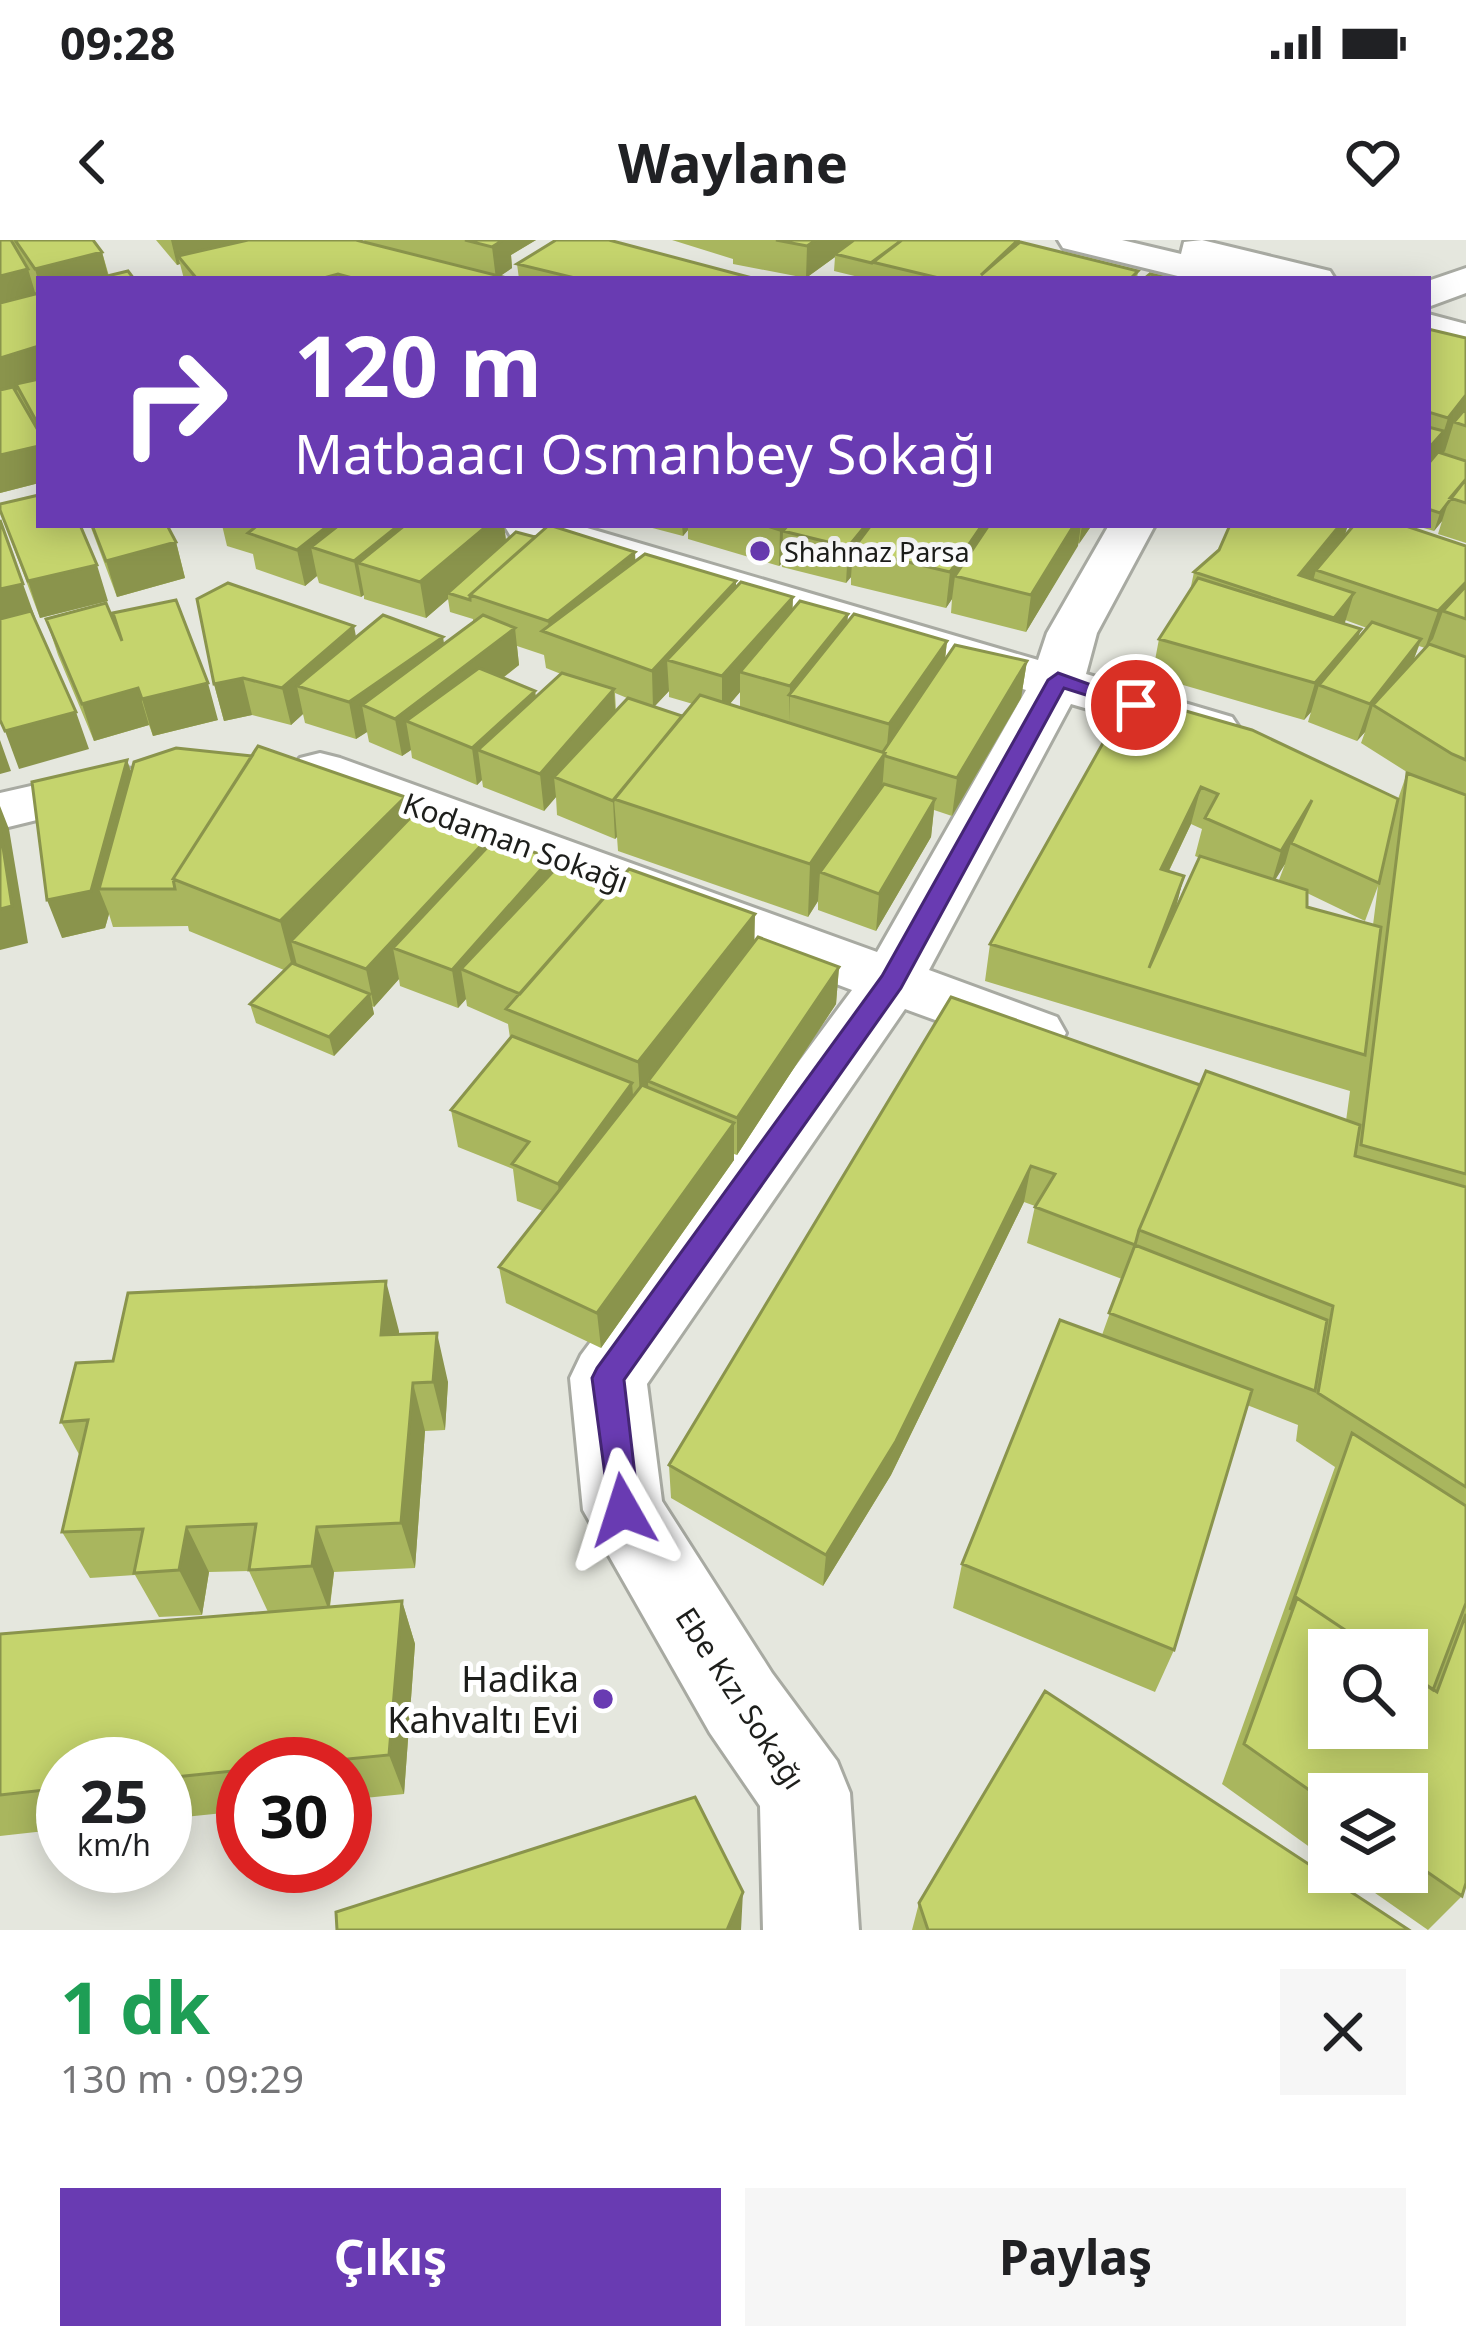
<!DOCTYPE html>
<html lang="tr">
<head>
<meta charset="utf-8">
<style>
	:root { --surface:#fff; --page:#f6f6f6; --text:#202124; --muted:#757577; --accent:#693bb2 }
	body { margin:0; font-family:"Noto Sans",sans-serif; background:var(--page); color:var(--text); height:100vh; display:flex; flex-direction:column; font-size:45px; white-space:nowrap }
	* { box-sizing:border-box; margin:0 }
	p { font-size:39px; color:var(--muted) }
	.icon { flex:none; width:66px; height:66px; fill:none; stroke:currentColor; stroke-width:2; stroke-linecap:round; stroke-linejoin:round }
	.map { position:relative; height:1690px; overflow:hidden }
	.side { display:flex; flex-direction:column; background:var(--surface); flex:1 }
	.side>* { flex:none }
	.banner { position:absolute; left:36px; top:36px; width:1395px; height:252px; border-radius:0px; box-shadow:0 6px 30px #0003; background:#693bb2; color:#fff; overflow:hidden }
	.controls { position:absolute; left:1308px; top:1389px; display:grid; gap:24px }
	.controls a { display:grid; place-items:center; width:120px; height:120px; border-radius:0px; background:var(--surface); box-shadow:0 6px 30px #0003; font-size:60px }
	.speed { position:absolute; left:36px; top:1497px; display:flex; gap:24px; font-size:60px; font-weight:700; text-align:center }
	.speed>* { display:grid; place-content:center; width:156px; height:156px; border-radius:50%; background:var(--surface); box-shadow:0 6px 30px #0003; line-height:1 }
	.speed small { font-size:30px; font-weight:400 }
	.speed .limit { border:18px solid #d22; background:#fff; color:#111 }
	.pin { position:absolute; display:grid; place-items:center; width:102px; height:102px; color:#fff; margin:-51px; border:6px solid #fff; border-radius:50%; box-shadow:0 3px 12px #0007 }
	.me { position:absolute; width:132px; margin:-66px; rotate:354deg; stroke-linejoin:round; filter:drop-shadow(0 0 9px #0008) }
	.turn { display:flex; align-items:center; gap:42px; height:252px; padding:0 60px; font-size:54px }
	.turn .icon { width:156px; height:156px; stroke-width:2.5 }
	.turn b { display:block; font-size:84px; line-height:102px }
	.round { display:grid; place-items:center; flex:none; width:126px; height:126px; border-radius:0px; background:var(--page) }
	.headline { display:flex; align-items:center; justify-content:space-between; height:204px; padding:0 60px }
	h1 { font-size:72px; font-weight:700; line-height:90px; color:#1e9e55 }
	.cta { display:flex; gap:24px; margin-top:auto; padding:24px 60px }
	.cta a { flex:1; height:138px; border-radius:0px; background:var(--accent); color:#fff; font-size:48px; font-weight:700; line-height:138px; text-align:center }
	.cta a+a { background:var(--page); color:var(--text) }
	.status { display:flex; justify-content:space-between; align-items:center; height:84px; padding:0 60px; background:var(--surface); direction:ltr }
	.status svg { height:33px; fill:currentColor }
	header { display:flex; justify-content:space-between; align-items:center; height:156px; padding:0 60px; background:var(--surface); font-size:54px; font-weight:700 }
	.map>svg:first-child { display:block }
</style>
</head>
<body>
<div class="status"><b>09:28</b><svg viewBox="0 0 49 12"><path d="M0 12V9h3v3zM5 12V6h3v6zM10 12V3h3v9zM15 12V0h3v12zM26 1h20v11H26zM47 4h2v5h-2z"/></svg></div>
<header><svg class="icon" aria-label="back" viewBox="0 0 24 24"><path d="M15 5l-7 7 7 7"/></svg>Waylane<svg class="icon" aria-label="heart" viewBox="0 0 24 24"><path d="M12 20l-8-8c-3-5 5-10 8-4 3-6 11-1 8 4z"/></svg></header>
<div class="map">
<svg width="1466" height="1690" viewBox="0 0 1466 1690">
	<rect width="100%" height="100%" fill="#e5e7de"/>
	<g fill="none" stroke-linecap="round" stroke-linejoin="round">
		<defs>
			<path id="minor" d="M1466 28V53L1428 67V41Z
				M504 285H577L1038 420 1047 393 1109 285H1155L1097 393 1086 434 1232 477 1240 489 1232 501 1213 505 1071 464 929 730 1057 777 1066 793 1057 809 1034 816 905 769 647 1144 662 1261 772 1433 837 1521 850 1553 859 1690H763L760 1566 710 1493 583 1270 570 1138 581 1115 852 750 300 542 292 530 300 518 320 513 340 518 877 712 1026 450 510 295Z
				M119 526 139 531 147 543 139 555 0 589V553Z"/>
			<path id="primary" d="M1058 0H1122L1181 14 1184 2 1202 0 1330 31 1335 39H1190L1063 8Z
				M1428 74 1466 84V108L1428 98Z"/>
		</defs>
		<!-- minor casing -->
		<use href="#minor" stroke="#a8aaa2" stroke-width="6"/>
		<!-- primary casing -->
		<use href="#primary" stroke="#a8aaa2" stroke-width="6"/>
		<!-- minor -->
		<use href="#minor" fill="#fff" fill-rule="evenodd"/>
		<!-- primary -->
		<use href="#primary" fill="#fff" fill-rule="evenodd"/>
	</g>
	<!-- wall -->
	<path fill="#a9b65e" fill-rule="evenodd" d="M0 0H93L102 12 109 36 134 39H39V243L0 253Z
		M156 0H356L365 2 364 0H536L511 15 512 28 500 36 511 39H184L180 24 177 25Z
		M672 0H1017L1018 4 1138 31 1137 39H867L834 31 835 17 806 38 733 24V19Z
		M517 24 756 39H519Z
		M1428 89 1466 186V303L1438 294 1442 281 1434 291 1413 285H1428Z
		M0 271 108 361 40 378Z
		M90 285H167L176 302 185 338 117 357Z
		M222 285H504L506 301 636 321 736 347 793 370 947 401 945 419 1027 421 1021 458 952 576 934 570 931 597 876 691 818 670V661L808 677 618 611 617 597 615 599 557 575 556 557 544 571 483 547 482 540 477 545 412 518 411 510 402 516 369 502 367 492 356 499 305 483 303 474 291 485 252 475 224 481 214 444 356 397 444 404 473 383V379L450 372 448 359 426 378 364 359V355L361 357 319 343 317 336 305 346 256 329 253 314 227 306ZM517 406 544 415 546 428 561 434 536 457 535 451 503 438 519 425ZM669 451V457L693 464 682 476 654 467ZM740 452V468L729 465ZM615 453 627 458 616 471Z
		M641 285H1092L1078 304 1026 392 951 373 952 359 946 368 851 345V337L846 343 782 327V323L779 326 688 299V290L683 296Z
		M1345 296 1466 306V1643L1462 1656 1428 1690 1345 1632H1407V1554H1329V1621L1222 1544 1335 1227 1296 1201 1298 1185 1247 1165 1174 1410 1155 1452 953 1368 962 1324 1102 1095 1122 1039 1027 1003 1035 966 1024 962 891 1235 823 1346 671 1258 669 1225 951 757 1200 845 1346 881 1350 851 985 741 990 704 1130 455 1398 559 1407 533 1410 534 1361 503 1365 492 1357 501 1308 482 1311 472 1304 480 1152 436 1159 399 1190 351 1194 332ZM1345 380 1367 388 1358 399 1344 384ZM1419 406 1425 408 1413 421ZM1191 584 1202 589 1195 616 1200 618 1175 671 1184 636 1169 631ZM1285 624 1279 640 1286 644 1275 640ZM1378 646 1373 685 1307 667V653L1365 681Z
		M46 379 119 394 218 480 153 496 149 485 94 501 58 415Z
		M127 520 131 532 409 580 489 605 551 618 552 632 754 702 839 727 836 764 737 915 734 914V920L601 1108 506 1063 499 1027 543 971 517 961 513 929 458 907 451 870 510 798 508 784 467 766 466 759 458 768 400 746 399 739 374 767 372 766 374 774 334 816 256 783 250 764 284 730 189 691 188 686 113 687 109 674 105 688 62 698Z
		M399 1091V1095L448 1142 445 1190 425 1191 415 1328 334 1332 330 1367 402 1361 415 1404 404 1554 345 1560V1524H243V1571L165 1579V1524H63V1589L0 1596V1394L268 1372 249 1331 209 1332 202 1375 159 1377 135 1335 90 1338 62 1292 80 1216 61 1182 113 1121Z
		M919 1663 1409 1690H912Z"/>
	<!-- shaded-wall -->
	<path fill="#8a944c" d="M171 0H282L178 16 180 24 177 25Z
		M494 0H536L511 15 512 28 496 39 492 7Z
		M816 0H858L835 14V17L806 38 807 6Z
		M102 12 109 39H39V44L35 29Z
		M28 29 38 62 0 72V36Z
		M39 106V143L16 144 18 150 0 156V118Z
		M1466 155V183L1454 182 1445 211 1433 226 1448 178Z
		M1444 191 1433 226 1428 232V209Z
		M39 206V243L0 253V215Z
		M1448 263 1442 281 1434 291 1440 273Z
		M329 285H380L311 307 317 336 305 346 297 310Z
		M399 285H442L358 323 364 355 361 357 354 321Z
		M488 285H504L507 309 448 353V359L426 378 420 342Z
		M682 285H688V290L683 296Z
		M784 285H815L783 291 782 323 779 326 780 290Z
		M866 285H891L853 309 851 337 846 343 848 307Z
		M982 285H996L955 336 952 359 946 368 950 332Z
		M1074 285H1081L1078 306 1026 392 1031 355Z
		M1082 285H1092L1079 304Z
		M1340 285H1348L1342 305 1316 330 1313 341 1299 335Z
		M176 302 185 338 117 357 106 321Z
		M635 312 637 349 550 394 548 381Z
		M97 325 108 361 40 378 28 341Z
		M736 341V377L667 420 669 451 653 468 652 431Z
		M1466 342V365L1443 371 1433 399 1425 408 1438 371Z
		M23 344 36 380 0 389V349Z
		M1354 353 1343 389 1323 414 1334 378Z
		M793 357 792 393 740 432V452L722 473V436Z
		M848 374 846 411 789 455V483L790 446Z
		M354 386 361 423 297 446 303 474 291 485 282 448Z
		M515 388 519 425 433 492 406 481 411 510 402 516 395 479Z
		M1361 389 1349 426 1319 445 1311 472 1304 480 1315 443Z
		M443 397 449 434 362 465 367 492 356 499 349 462Z
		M1421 399 1408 436 1373 465 1365 492 1357 501 1370 464Z
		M947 401 943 438 886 516 889 484Z
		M1027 421 1021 458 952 576 957 538Z
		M243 438 252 475 224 481 214 444Z
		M208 443 218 480 153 496 142 459Z
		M138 448 149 485 94 501 82 464Z
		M614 449 616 486 554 537 556 557 544 571 540 534Z
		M535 451 539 488 478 510 482 540 477 545 472 508Z
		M76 472 89 509 19 529 5 491Z
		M0 500 11 531 0 534Z
		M885 513 881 565 820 632 818 661 808 677 810 624Z
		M127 520 139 557 99 649 109 674 105 688 62 698 47 660Z
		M1201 547 1191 584 1152 666 1161 629Z
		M405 557 415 609 291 701 298 729 294 734 280 681Z
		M614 559 617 597 615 599 613 561Z
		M935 559 931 597 876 691 879 654Z
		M1312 560 1291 603 1285 624 1270 648 1281 611Z
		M0 566 9 589 28 703 0 710Z
		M488 598 493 635 393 708 399 739 374 767 366 729Z
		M551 618 555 655 461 729 466 759 458 768 452 730Z
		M1184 636 1174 674 1149 728Z
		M755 674 754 726 648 841 649 864 641 874 638 822Z
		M839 727 836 764 737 915V878Z
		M370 754 374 774 334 816 329 797Z
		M632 843 635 880 562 980 558 944Z
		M734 883V920L601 1108 597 1073Z
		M1031 926 1024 962 891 1235 823 1346 826 1315Z
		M386 1041 399 1091 394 1144 381 1095Z
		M437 1093 448 1142 445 1190 433 1142Z
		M413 1143 425 1191 415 1328 401 1283Z
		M187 1287 209 1332 202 1375 179 1330Z
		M317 1287 334 1332 329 1371 312 1326Z
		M402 1361 415 1404 404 1554 389 1515Z
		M743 1652 741 1690H727Z"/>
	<!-- building -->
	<path fill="#c5d46d" stroke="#8a944c" stroke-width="3" d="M0 0H11L28 29 0 36Z
		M15 0H93L102 12 35 29Z
		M248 0H356L511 39H356L338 34 320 39H197L178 16Z
		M465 0H503L492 7Z
		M556 0H609L756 39H579L517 24Z
		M776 0H816L807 6Z
		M854 0H902L872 23 835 14Z
		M902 0H1018L981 35 1020 2 1138 31 1130 39H943L872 22Z
		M128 31 134 39H95Z
		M1150 34 1171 39H1144Z
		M39 53V106L0 118V63Z
		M1428 89 1466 98V155L1448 178 1428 172Z
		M39 139V186L16 144Z
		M13 147 39 192V206L0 215V150Z
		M1466 168V186L1454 182Z
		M1428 187 1444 191 1428 209Z
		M1438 212 1466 221V239L1440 273 1428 269V224Z
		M1466 239V263L1450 258Z
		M39 255V285H80L97 325 28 341 0 270V264Z
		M0 280 23 344 0 349Z
		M92 285H167L176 302 106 321Z
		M258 285H329L297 310 248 293Z
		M339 285H399L354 321 311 307Z
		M405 285H488L420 342 358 323Z
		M549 285 635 312 548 381 470 355Z
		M764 285H784L780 290Z
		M788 285H866L848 307 783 291Z
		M871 285H982L950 332 853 309Z
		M989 285H1074L1031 355 955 336Z
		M1230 285H1340L1299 335 1354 353 1334 378 1194 332 1219 310Z
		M1354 285H1403L1466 306V342L1438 371 1316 330Z
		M516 292 535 297 470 355V360L448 353Z
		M645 314 736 341 652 431 542 391Z
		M1198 338 1361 389 1315 443 1159 399Z
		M741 342 793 357 722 436 667 420Z
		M228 343 354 386 282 448 243 438 214 444 197 359Z
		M1466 346V379L1443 371Z
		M176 360 208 443 142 459 138 448 82 464 46 379 106 363 122 401 113 373Z
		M800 361 848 374 790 446 740 432Z
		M31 371 76 472 5 491 0 480V379Z
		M854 374 947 401 889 484 789 455Z
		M383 375 443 397 349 462 297 446Z
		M483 375 515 388 395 479 362 465Z
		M1372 382 1421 399 1370 464 1319 445Z
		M1429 404 1466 417V520L1452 514 1373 465Z
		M955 405 1027 421 957 538 885 516V513L883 512Z
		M479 428 535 451 472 508 406 481Z
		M562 433 614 449 540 534 478 510Z
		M700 455 885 513 810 624 614 559Z
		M1130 455 1252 490 1398 559 1379 643 1291 603 1312 560 1281 611 1205 578 1218 554 1201 547 1161 629 1184 636 1149 728 1200 616 1307 650V667L1381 687 1365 815 990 704Z
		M628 458 682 476 613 561 554 537Z
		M258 506 405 557 280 681 173 639Z
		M176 508 252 516 173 639 175 649H99L134 522Z
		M127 520 91 651 47 660 32 542Z
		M1407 533 1466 555V934L1361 905Z
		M884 544 935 559 879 654 820 632Z
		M415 573 488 598 366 729 291 701Z
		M0 588 12 666 0 669Z
		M495 599 551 618 452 730 393 708Z
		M563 621 618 642 520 754 461 729Z
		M629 629 755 674 638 822 506 769Z
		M758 697 839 727 737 878 648 841Z
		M292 723 370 754 329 797 250 764Z
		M951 757 1200 845 1139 990 1135 1005 1035 967 1055 934 1031 926 896 1201 826 1315 669 1225Z
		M512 796 632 843 558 944 512 924 529 902 451 870Z
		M1206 831 1360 885 1355 916 1466 947V1247L1318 1153 1333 1066 1139 990Z
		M642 845 734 883 597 1073 499 1027Z
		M1135 1005 1327 1080 1315 1151 1109 1073Z
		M386 1041 381 1095 437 1093 433 1142 413 1143 401 1283 317 1287 312 1326 249 1330 256 1284 187 1287 179 1330 134 1333 143 1289 62 1292 88 1180 61 1182 76 1123 113 1121 128 1053Z
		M1060 1080 1252 1150 1174 1410 962 1324Z
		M1352 1193 1466 1266V1363L1433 1450 1407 1432V1410H1375L1297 1358 1290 1370Z
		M1297 1358 1375 1410H1329V1488H1407V1432L1437 1452 1466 1374V1643L1462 1656 1407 1618V1554H1329V1564L1244 1504Z
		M402 1361 389 1515 297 1524H243V1530L165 1538V1524H63V1548L0 1555V1394Z
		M1045 1451 1409 1690H928L919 1663Z
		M695 1557 743 1652 727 1690H337L336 1672Z"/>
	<!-- route -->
	<path fill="#693bb2" stroke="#442674" stroke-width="3" d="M1058 433 1147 465 1136 471 1064 448 901 748 624 1140 639 1270 635 1280 623 1285 611 1280 592 1138 597 1128 882 736 1048 440Z"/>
	<!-- markers -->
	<g fill="#693bb2" stroke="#fff" stroke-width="4.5">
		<circle cx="760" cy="311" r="12"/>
		<circle cx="603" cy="1459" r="12"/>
	</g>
	<g text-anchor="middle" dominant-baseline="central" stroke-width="10" stroke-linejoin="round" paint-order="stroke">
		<!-- far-poi labels -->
		<g font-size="27" fill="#1d1e1b" stroke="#fff" text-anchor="start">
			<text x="784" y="311">Shahnaz Parsa</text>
		</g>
		<!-- street labels -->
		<g font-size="30" fill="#1d1e1b" stroke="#fff">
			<text transform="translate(516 602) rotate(20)">Kodaman Sokağı</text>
			<text transform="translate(741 1458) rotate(57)">Ebe Kızı Sokağı</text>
		</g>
		<!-- near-poi labels -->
		<g font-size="36" fill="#1d1e1b" stroke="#fff" text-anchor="end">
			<text x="579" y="1438">Hadika<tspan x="579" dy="41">Kahvaltı Evi</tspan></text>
		</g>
	</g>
</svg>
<div class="controls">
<a><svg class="icon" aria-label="search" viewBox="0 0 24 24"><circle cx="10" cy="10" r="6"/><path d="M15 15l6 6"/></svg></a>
<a><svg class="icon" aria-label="layers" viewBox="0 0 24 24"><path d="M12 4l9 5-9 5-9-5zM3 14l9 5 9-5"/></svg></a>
</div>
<div class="speed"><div>25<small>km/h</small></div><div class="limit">30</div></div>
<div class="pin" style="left:1136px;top:465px;background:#d93025"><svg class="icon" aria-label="arrive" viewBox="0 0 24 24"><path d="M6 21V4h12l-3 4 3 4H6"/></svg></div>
<svg class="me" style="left:623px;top:1270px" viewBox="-20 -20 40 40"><path d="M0-17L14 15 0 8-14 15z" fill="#693bb2" stroke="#fff" stroke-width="4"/></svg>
<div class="banner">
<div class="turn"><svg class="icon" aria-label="right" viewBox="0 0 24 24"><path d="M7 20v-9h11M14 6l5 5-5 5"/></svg><div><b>120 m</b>Matbaacı Osmanbey Sokağı</div></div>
</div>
</div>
<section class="side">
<div class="headline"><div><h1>1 dk</h1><p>130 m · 09:29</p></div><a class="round"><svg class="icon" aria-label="close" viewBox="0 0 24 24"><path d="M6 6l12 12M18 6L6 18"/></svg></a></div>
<div class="cta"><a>Çıkış</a><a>Paylaş</a></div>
</section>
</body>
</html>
